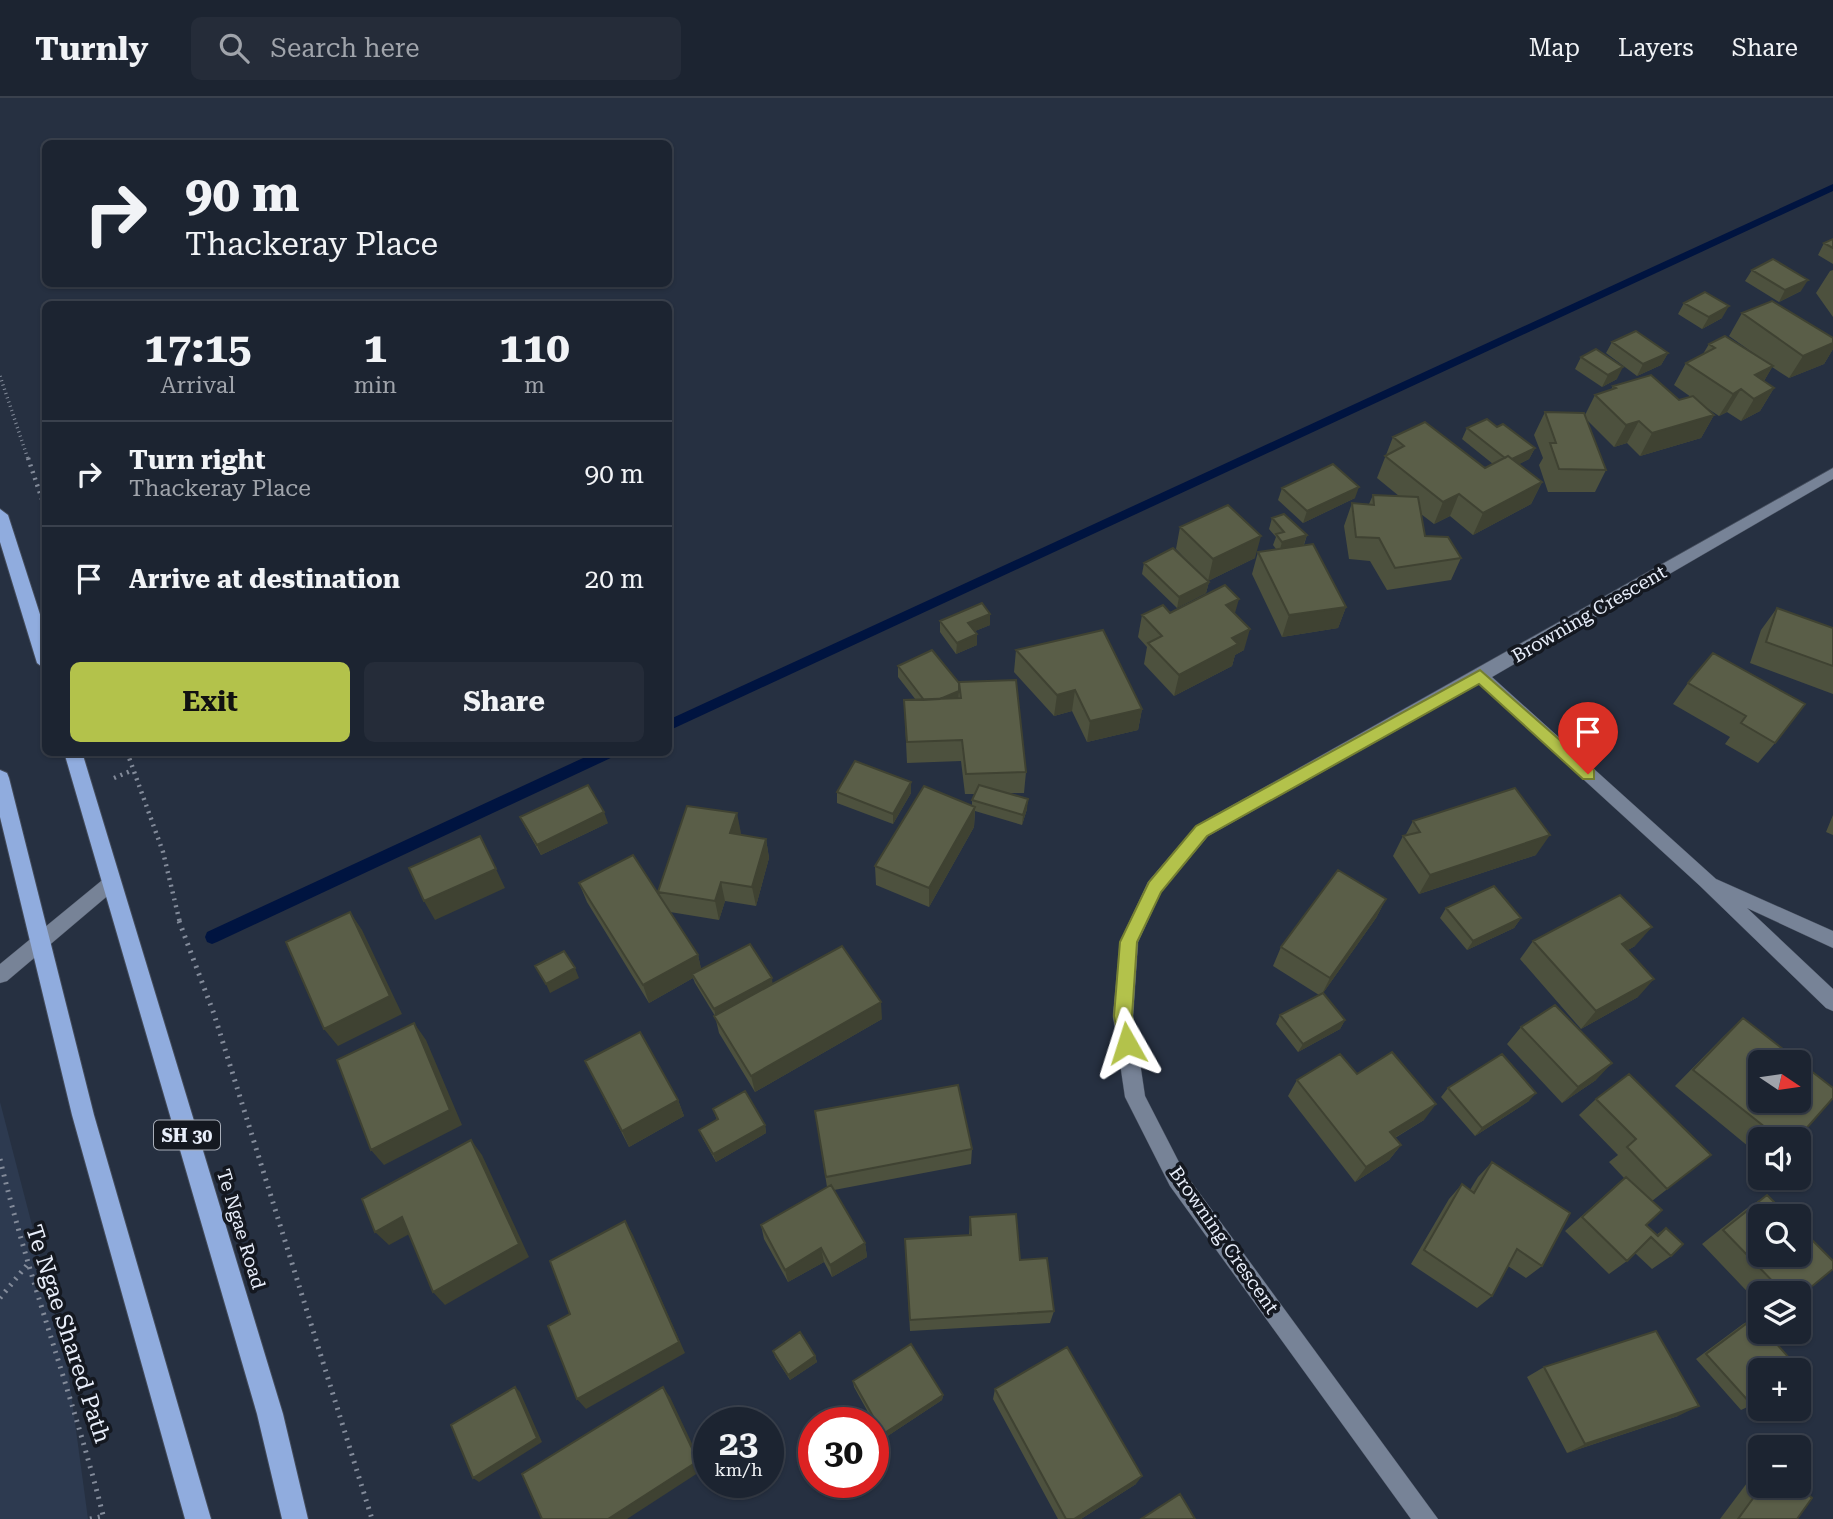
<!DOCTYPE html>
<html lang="en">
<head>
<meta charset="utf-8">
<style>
	:root { --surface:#1c2431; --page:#252c39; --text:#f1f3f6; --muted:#a0a4ab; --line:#3a414d; --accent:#b3c24b }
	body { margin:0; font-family:"Roboto Serif",serif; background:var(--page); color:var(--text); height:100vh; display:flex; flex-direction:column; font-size:26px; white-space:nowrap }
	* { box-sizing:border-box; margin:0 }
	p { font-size:23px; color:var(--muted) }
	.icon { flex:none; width:38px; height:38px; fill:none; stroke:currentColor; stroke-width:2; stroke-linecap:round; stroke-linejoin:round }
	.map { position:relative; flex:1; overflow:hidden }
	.panel { position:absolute; left:42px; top:203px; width:630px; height:455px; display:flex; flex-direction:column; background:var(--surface); border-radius:10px; box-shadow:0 2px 5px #0004,0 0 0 2px var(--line) }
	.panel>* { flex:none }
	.banner { position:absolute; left:42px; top:42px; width:630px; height:147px; border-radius:10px; box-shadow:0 2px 5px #0004,0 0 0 2px var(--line); background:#1c2431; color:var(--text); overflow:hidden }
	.needle { width:46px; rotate:103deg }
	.tools { position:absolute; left:1748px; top:952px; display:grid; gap:14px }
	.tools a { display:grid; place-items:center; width:63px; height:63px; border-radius:10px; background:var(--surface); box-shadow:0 2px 5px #0004,0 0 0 2px var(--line); font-size:35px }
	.speed { position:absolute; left:693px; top:1309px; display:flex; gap:14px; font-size:35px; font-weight:700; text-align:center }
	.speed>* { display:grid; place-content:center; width:91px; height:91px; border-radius:50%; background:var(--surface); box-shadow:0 2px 5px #0004,0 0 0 2px var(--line); line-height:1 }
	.speed small { font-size:18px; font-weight:400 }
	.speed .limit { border:10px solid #d22; background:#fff; color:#111 }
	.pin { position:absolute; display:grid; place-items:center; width:60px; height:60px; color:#fff; margin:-72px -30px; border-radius:50% 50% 50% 0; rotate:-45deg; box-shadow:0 0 7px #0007 }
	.pin .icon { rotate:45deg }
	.me { position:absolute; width:77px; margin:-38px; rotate:354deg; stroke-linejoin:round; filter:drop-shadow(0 0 5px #0008) }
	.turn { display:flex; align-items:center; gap:24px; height:147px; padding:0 28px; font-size:32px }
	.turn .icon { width:91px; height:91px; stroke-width:2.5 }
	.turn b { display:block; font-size:49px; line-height:60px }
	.eta { display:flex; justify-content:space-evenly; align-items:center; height:119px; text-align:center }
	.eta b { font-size:42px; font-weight:700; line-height:49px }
	.button { display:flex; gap:14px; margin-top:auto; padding:14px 28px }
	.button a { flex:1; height:80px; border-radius:10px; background:var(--accent); color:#111; font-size:28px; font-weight:700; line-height:80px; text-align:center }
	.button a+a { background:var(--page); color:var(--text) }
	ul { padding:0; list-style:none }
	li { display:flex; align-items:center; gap:21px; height:105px; padding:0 28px; border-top:2px solid var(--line) }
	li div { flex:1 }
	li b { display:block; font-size:26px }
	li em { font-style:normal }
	header { display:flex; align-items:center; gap:42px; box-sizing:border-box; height:98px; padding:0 35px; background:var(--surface); border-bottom:2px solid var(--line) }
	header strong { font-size:33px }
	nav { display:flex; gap:38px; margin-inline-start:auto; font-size:24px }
	.search { width:490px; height:63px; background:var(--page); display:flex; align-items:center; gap:18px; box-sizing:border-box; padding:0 24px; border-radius:10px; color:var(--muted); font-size:26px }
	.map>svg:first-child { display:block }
</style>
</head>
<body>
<header>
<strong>Turnly</strong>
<div class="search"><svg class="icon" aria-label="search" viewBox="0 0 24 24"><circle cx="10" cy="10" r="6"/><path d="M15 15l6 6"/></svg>Search here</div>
<nav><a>Map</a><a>Layers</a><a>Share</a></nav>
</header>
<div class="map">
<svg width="1833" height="1421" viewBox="0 0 1833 1421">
	<rect width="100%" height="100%" fill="#263041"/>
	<!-- built -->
	<path fill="#2d3a50" d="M0 1004 66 1258 88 1421H0Z"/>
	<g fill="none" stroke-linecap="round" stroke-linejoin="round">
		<!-- stream -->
		<path fill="#001440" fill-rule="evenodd" d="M1833 86V93L668 633V622Z
			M596 654H617L615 658 217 844 212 846 207 844 205 839 207 834Z"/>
		<defs>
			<path id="minor" d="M1833 370V381L1492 579 1716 781 1833 833V850L1747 810 1833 891V913L1826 910 1699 787 1479 586 1208 738 1161 794 1138 844 1133 918 1145 998 1184 1074 1438 1421H1411L1170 1088 1125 999 1113 918 1120 844 1148 784 1196 728Z
				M112 776 118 779 121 784 118 789 7 883 0 885V866L106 779Z"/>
			<path id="trunk" d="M0 411 8 417 46 535V572L37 565 0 444Z
				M64 654H82L283 1316 308 1421H282L257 1316Z
				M0 672 7 675 9 680 94 1017 211 1421H185L72 1017 0 719Z"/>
		</defs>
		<!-- minor casing -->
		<use href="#minor" stroke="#434b5a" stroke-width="1"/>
		<!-- trunk casing -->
		<use href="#trunk" stroke="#434b5a" stroke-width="2"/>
		<!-- path-far2 -->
		<path stroke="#838b9a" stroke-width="3.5" stroke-dasharray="1 3.5" stroke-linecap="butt" d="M0 278 28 361"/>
		<!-- path-far1 -->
		<path stroke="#838b9a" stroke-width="4.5" stroke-dasharray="2 5" stroke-linecap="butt" d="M28 360 46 413
			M127 654 163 754 180 825
			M114 680 133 672"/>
		<!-- path -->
		<path stroke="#838b9a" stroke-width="5" stroke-dasharray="2 6" stroke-linecap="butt" d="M179 823 214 916 372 1421
			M0 1061C29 1183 74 1300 104 1421
			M0 1200 27 1167
			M90 1421 104 1418"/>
		<!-- minor -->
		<use href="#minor" fill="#778397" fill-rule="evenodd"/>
		<!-- trunk -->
		<use href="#trunk" fill="#90acde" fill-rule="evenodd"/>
	</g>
	<!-- wall -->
	<path fill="#4d513e" d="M1833 141V166L1818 157 1824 145Z
		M1752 172 1801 193 1779 204 1745 183Z
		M1833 172V219L1816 195 1830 173Z
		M1684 205 1722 220 1702 231 1678 216Z
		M1742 215 1833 240V251L1824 266 1789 280 1772 269 1764 283 1774 290 1760 313 1741 323 1727 314 1719 318 1704 308 1714 317 1701 340 1640 358 1627 345 1614 349 1587 322 1606 372 1595 394H1548L1539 367 1543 360 1534 337 1545 314 1585 317 1595 297 1611 292 1613 288 1679 302 1691 299 1674 287 1686 265 1703 256 1709 246 1769 266 1729 238Z
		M1612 244 1668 255 1661 267 1637 278 1606 255Z
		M1581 259 1617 281 1602 289 1575 271Z
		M1497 329 1535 350 1529 361 1519 366 1542 384 1531 406 1473 437 1450 418 1434 426 1421 416 1425 438 1461 460 1451 482 1387 492 1370 463 1349 461 1344 428 1352 405 1369 406 1373 397 1399 398 1377 380 1393 339 1485 370 1493 366 1462 341 1467 330Z
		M1282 390 1355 400 1303 425 1278 402Z
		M1272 420 1307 437 1304 447 1346 509 1338 530 1282 539 1252 476 1258 454 1276 451 1273 447 1276 439 1269 431Z
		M1180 429 1255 460 1208 483 1209 484 1206 495 1177 510 1142 476 1144 465 1192 468 1176 451Z
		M1777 510 1833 530V596L1750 565 1761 532Z
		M1170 515 1235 516 1244 552 1235 557 1232 568 1174 598 1144 566 1147 549 1138 539 1142 517Z
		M990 516V527L975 533 977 536V547L956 556 940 534V523Z
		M932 552 1026 674 1024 695H1008L1027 711 1022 727 975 713 974 729 929 809 876 787 875 768 972 707V702L975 696H965L961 663 907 665 904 602H916L898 579V568Z
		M1016 552 1142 611 1138 632 1087 644 1072 613 1054 618 1014 574Z
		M1713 555 1775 645 1758 665 1725 646 1730 639 1673 606 1688 585Z
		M837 694 911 695 893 726 837 705Z
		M1833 717V737L1826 734Z
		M520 719 608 725 541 757 525 729Z
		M1413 723 1536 757 1419 796 1393 758 1403 738H1405Z
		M741 735 740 737 766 741 769 760 756 808 725 803 719 822 670 814 698 857 701 871 773 886 882 921 755 994 719 935 715 918 695 885 693 880 649 905 587 804 579 785 659 798 658 794Z
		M1386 801 1376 820 1323 895 1345 922 1340 931 1298 954 1276 926 1280 917 1319 897 1273 868 1281 849Z
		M1446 810 1521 820 1514 830 1467 852 1440 820Z
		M1533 843 1635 848 1628 852 1638 899 1581 931 1520 861Z
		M1743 920 1797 1041H1760V1058L1675 988 1724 938Z
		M1521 929 1596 982 1562 1005 1507 946Z
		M585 963 678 1002 684 1018 629 1049Z
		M1357 976 1424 1022 1395 1040 1401 1047 1389 1062 1355 1084 1288 998 1297 982Z
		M1448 990 1529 1003 1475 1038 1441 999Z
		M1596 1001 1711 1057 1652 1103 1646 1127 1656 1137 1666 1130 1671 1158 1652 1171 1635 1155 1627 1163 1609 1176 1565 1133 1624 1080 1609 1064 1618 1057 1579 1017Z
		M713 1011 765 1027 766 1035 716 1064 702 1039 699 1032 717 1022Z
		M815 1013 972 1051 971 1066 834 1092 865 1145 867 1159 832 1179 824 1164 788 1184 764 1141 761 1127 827 1089Z
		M1492 1064 1542 1168 1526 1180 1508 1168 1492 1198 1477 1210 1411 1166 1449 1101 1462 1086 1470 1092 1478 1079Z
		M1767 1097 1799 1195H1760V1207L1702 1146 1746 1111Z
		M970 1119 1020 1162 1054 1213 1050 1225 910 1233 905 1141 969 1137Z
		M1754 1220 1752 1307 1741 1312 1696 1261 1743 1226Z
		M773 1253 815 1258 817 1264 790 1282 775 1259Z
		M1544 1269 1678 1318 1567 1355 1527 1279Z
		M853 1283 943 1297 942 1302 883 1341 854 1289Z
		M995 1291 1136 1386 1081 1421H1058L993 1301Z
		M1760 1374V1388H1798L1797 1421H1720L1753 1377Z"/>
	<!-- shaded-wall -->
	<path fill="#3f4232" d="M1808 182 1801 193 1779 204 1785 192Z
		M1729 208 1722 220 1702 231 1709 219Z
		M1833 245V251L1824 266 1789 280 1803 258Z
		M1668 255 1661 267 1637 278 1643 266Z
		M1773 268 1759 291 1755 277Z
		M1623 269 1617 281 1602 289 1608 277Z
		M1774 290 1760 313 1741 323 1754 301Z
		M1741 291 1727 314 1719 318 1733 296Z
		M1714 317 1701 340 1640 358 1652 335Z
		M1639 323 1627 345 1614 349 1626 327Z
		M1535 350 1529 361 1504 374 1509 362Z
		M1542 384 1531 406 1473 437 1483 415Z
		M1359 389 1355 400 1303 425 1307 413Z
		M1459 396 1450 418 1434 426 1443 404Z
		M1307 437 1303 448 1279 455 1282 444Z
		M1261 438 1255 460 1208 483 1213 461Z
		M1209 484 1206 495 1177 510 1179 499Z
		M1239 501 1233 522 1226 507Z
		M1346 509 1338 530 1282 539 1289 517Z
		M990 516V527L968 536V525Z
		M1250 531 1244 552 1235 557 1232 568 1174 598 1179 577 1232 540Z
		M977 536V547L956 556 957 545Z
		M1075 592 1072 613 1054 618 1057 597Z
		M959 593 958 603 928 607Z
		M1142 611 1138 632 1087 644 1090 623Z
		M911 684V695L893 726V716Z
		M1028 701 1027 711 1022 727 1023 717Z
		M975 709 974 729 929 809V790Z
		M604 714 608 725 541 757 537 747Z
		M737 715 741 735 734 755 730 735Z
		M1550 737 1536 757 1419 796 1430 777Z
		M766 741 769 760 756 808 752 789Z
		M496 771 505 790 435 822 424 803Z
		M721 784 725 803 719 822 715 803Z
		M1386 801 1376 820 1321 898 1330 880Z
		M350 814 362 832 402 916 338 948 324 931Z
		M1521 820 1514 830 1467 852 1473 843Z
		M1652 829 1635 848 1606 864 1622 846Z
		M698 857 702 875 692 876 693 880 649 905 643 887Z
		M575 870 579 880 550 895 546 886Z
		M772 880 773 889 716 920 714 911Z
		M1654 881 1638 899 1581 931 1596 913Z
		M881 904 882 921 755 994 751 978Z
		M1345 922 1340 931 1298 954 1303 946Z
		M414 925 426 942 462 1027 384 1067 371 1052Z
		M1612 965 1596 982 1562 1005 1578 989Z
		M1536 995 1529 1003 1475 1038 1482 1030Z
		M678 1002 684 1018 629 1049 622 1033Z
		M1436 1006 1424 1022 1379 1049 1390 1034Z
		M765 1027 766 1035 716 1064 713 1056Z
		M471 1042 482 1057 529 1159 445 1207 433 1194Z
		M1401 1047 1389 1062 1355 1084 1366 1069Z
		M402 1119 415 1133 389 1147 375 1134Z
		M625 1123 633 1137 685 1255 586 1311 577 1301Z
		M865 1145 867 1159 832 1179 830 1167Z
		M821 1150 824 1164 788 1184 785 1172Z
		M815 1258 817 1264 790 1282 788 1277Z
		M515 1289 520 1294 542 1344 479 1384 473 1380Z
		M663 1289 670 1299 704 1371 627 1421H608Z
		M943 1297 942 1302 883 1341V1336Z
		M1699 1308 1678 1318 1567 1355 1585 1346Z
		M1142 1378 1136 1386 1081 1421H1074Z"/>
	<!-- building -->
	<path fill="#5a5e48" stroke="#3f4232" stroke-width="2" fill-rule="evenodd" d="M1833 141V150L1824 145Z
		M1773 161 1808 182 1785 192 1752 172Z
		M1705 194 1729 208 1709 219 1684 205Z
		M1772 203 1833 240V245L1803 258 1742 215Z
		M1636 233 1668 255 1643 266 1612 244Z
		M1725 238 1773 268 1755 277 1774 290 1754 301 1741 291 1733 296 1686 265 1715 250 1709 246Z
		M1596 251 1623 269 1608 277 1581 259Z
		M1651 277 1679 302 1693 298 1714 317 1652 335 1639 323 1626 327 1595 297 1616 290 1613 288Z
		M1545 314 1584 315 1606 372 1559 371 1550 345H1556Z
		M1487 321 1497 329 1503 326 1535 350 1512 361 1508 358 1505 360 1467 330Z
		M1425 324 1485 370 1508 358 1542 384 1483 415 1459 396 1443 404 1385 358 1404 348 1393 339Z
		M1333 366 1359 389 1307 413 1282 390Z
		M1373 397 1418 399 1425 438 1448 439 1461 460 1395 470 1379 440 1356 439 1352 405 1374 407Z
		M1228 407 1261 438 1213 461 1180 429Z
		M1284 416 1307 437 1282 444 1276 436 1284 434 1272 420Z
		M1313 446 1346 509 1289 517 1258 454Z
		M1173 450 1209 484 1179 499 1144 465Z
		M1225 487 1239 501 1226 507 1250 531 1232 540 1238 546 1179 577 1148 545 1162 538 1142 517 1163 507 1170 515Z
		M982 505 990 516 968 525 977 536 957 545 940 523Z
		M1777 510 1833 530V568L1766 544Z
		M1103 532 1142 611 1090 623 1075 592 1057 597 1016 552Z
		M932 552 959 585V593L940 601 924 602 898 568Z
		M1713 555 1805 606 1775 645 1741 625 1746 618 1688 585Z
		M1016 582 1026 674 966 676 962 642 907 644 904 602 961 600 959 584Z
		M855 663 911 684 893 716 837 694Z
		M588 687 604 714 537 747 520 719Z
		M979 687 1028 701 1023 717 972 702Z
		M924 688 975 709 929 790 875 768Z
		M1515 690 1550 737 1430 777 1403 738 1420 734 1413 723Z
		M687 708 737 715 730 735 766 741 752 789 721 784 715 803 658 794Z
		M480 738 496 771 424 803 409 770Z
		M633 757 698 857 643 887 579 785Z
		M1338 772 1386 801 1330 880 1281 849Z
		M1494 788 1521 820 1473 843 1446 810Z
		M1620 797 1652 829 1622 846 1654 881 1596 913 1533 843Z
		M350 814 390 898 324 931 286 844Z
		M750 846 772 880 714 911 692 876Z
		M842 848 881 904 751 978 714 918Z
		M564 853 575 870 546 886 535 868Z
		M1323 895 1345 922 1303 946 1280 917Z
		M1555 907 1612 965 1578 989 1521 929Z
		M1743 920 1833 990V1000L1797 1041H1780L1693 972ZM1760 964H1799V1003H1760Z
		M414 925 450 1012 371 1052 337 962Z
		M640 934 678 1002 622 1033 585 963Z
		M1392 954 1436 1006 1390 1034 1401 1047 1366 1069 1297 982 1340 956 1357 976Z
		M1502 956 1536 995 1482 1030 1448 990Z
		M1629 976 1711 1057 1667 1091 1627 1049 1636 1041 1596 1001Z
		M958 987 972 1051 826 1079 815 1013Z
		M745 993 765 1027 713 1056 699 1032 718 1021 713 1011Z
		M471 1042 519 1146 433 1194 402 1119 375 1134 362 1101Z
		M1492 1064 1570 1115 1542 1168 1517 1151 1492 1198 1424 1152 1462 1086 1474 1095Z
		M1626 1079 1662 1112 1646 1127 1658 1138 1666 1130 1683 1146 1671 1158 1651 1139 1627 1163 1582 1119Z
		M831 1087 865 1145 830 1167 821 1150 785 1172 761 1127Z
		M1767 1097 1788 1118H1760V1157H1799V1129L1833 1163V1171L1799 1199V1195H1784L1723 1132Z
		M1016 1116 1020 1162 1047 1160 1054 1213 910 1222 905 1141 971 1137 970 1119Z
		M625 1123 679 1244 577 1301 548 1228 570 1216 550 1163Z
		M1754 1220 1760 1228V1234H1766L1799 1271 1796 1272H1760V1300L1752 1307 1706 1256Z
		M1656 1233 1699 1308 1585 1346 1544 1269Z
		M800 1234 815 1258 788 1277 773 1253Z
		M911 1246 943 1297 883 1336 853 1283Z
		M1067 1249 1142 1378 1074 1421H1066L995 1291Z
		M515 1289 537 1340 473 1380 451 1327Z
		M663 1289 698 1363 608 1421H542L522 1376Z
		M1762 1388H1798L1812 1400 1797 1421H1738Z
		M1180 1396 1195 1421H1141Z"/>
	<!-- route -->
	<path fill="#b3c24b" stroke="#747e31" stroke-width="2" d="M1480 572 1594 672V681H1583L1479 586 1207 738 1161 794 1137 844 1132 918 1136 945 1133 951H1121L1114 918 1120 844 1149 784 1196 728Z"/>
	<g text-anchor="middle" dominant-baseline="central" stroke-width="7" stroke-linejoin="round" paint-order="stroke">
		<!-- shield labels -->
		<rect fill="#141820" stroke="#a8aeb9" stroke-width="2" x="154" y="1022.5" width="66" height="29" rx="5"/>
		<g font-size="18" font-weight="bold" fill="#e8eefa">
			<text x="187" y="1037">SH 30</text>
		</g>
		<!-- street labels -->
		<g font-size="19" fill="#e8eefa" stroke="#141820">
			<text transform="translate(1589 516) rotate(-30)">Browning Crescent</text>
			<text transform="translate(241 1131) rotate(73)">Te Ngae Road</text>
			<text transform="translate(1224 1142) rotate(55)">Browning Crescent</text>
		</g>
		<!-- near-street labels -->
		<g font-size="23" fill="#e8eefa" stroke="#141820">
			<text transform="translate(68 1236) rotate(72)">Te Ngae Shared Path</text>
		</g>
	</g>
</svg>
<div class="tools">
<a><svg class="needle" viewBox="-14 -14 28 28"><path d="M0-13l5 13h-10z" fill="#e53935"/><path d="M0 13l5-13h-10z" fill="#a0a4ab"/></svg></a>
<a><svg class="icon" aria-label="sound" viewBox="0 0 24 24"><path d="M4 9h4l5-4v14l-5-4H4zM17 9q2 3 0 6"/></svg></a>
<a><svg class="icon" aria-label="search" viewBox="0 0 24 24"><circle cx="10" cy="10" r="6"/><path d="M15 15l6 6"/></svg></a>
<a><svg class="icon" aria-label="layers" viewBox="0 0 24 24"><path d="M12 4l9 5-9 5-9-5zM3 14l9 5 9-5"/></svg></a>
<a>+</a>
<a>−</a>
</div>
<div class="speed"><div>23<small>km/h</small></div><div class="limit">30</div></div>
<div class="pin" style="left:1588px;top:676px;background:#d93025"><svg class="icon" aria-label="arrive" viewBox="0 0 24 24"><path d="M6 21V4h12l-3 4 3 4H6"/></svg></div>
<svg class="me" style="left:1127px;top:945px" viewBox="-20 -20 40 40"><path d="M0-17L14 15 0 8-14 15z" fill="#b3c24b" stroke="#fff" stroke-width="4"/></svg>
<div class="banner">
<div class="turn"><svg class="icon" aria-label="right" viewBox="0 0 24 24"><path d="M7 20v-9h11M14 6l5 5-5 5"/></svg><div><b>90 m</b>Thackeray Place</div></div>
</div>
<section class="panel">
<div class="eta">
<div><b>17:15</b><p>Arrival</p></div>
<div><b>1</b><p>min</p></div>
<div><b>110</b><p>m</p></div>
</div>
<ul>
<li><svg class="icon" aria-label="right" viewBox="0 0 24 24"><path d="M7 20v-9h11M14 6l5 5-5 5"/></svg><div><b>Turn right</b><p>Thackeray Place</p></div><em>90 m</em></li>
<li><svg class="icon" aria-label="arrive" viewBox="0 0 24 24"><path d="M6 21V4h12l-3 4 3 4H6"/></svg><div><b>Arrive at destination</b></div><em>20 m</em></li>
</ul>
<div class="button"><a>Exit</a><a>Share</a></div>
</section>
</div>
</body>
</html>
